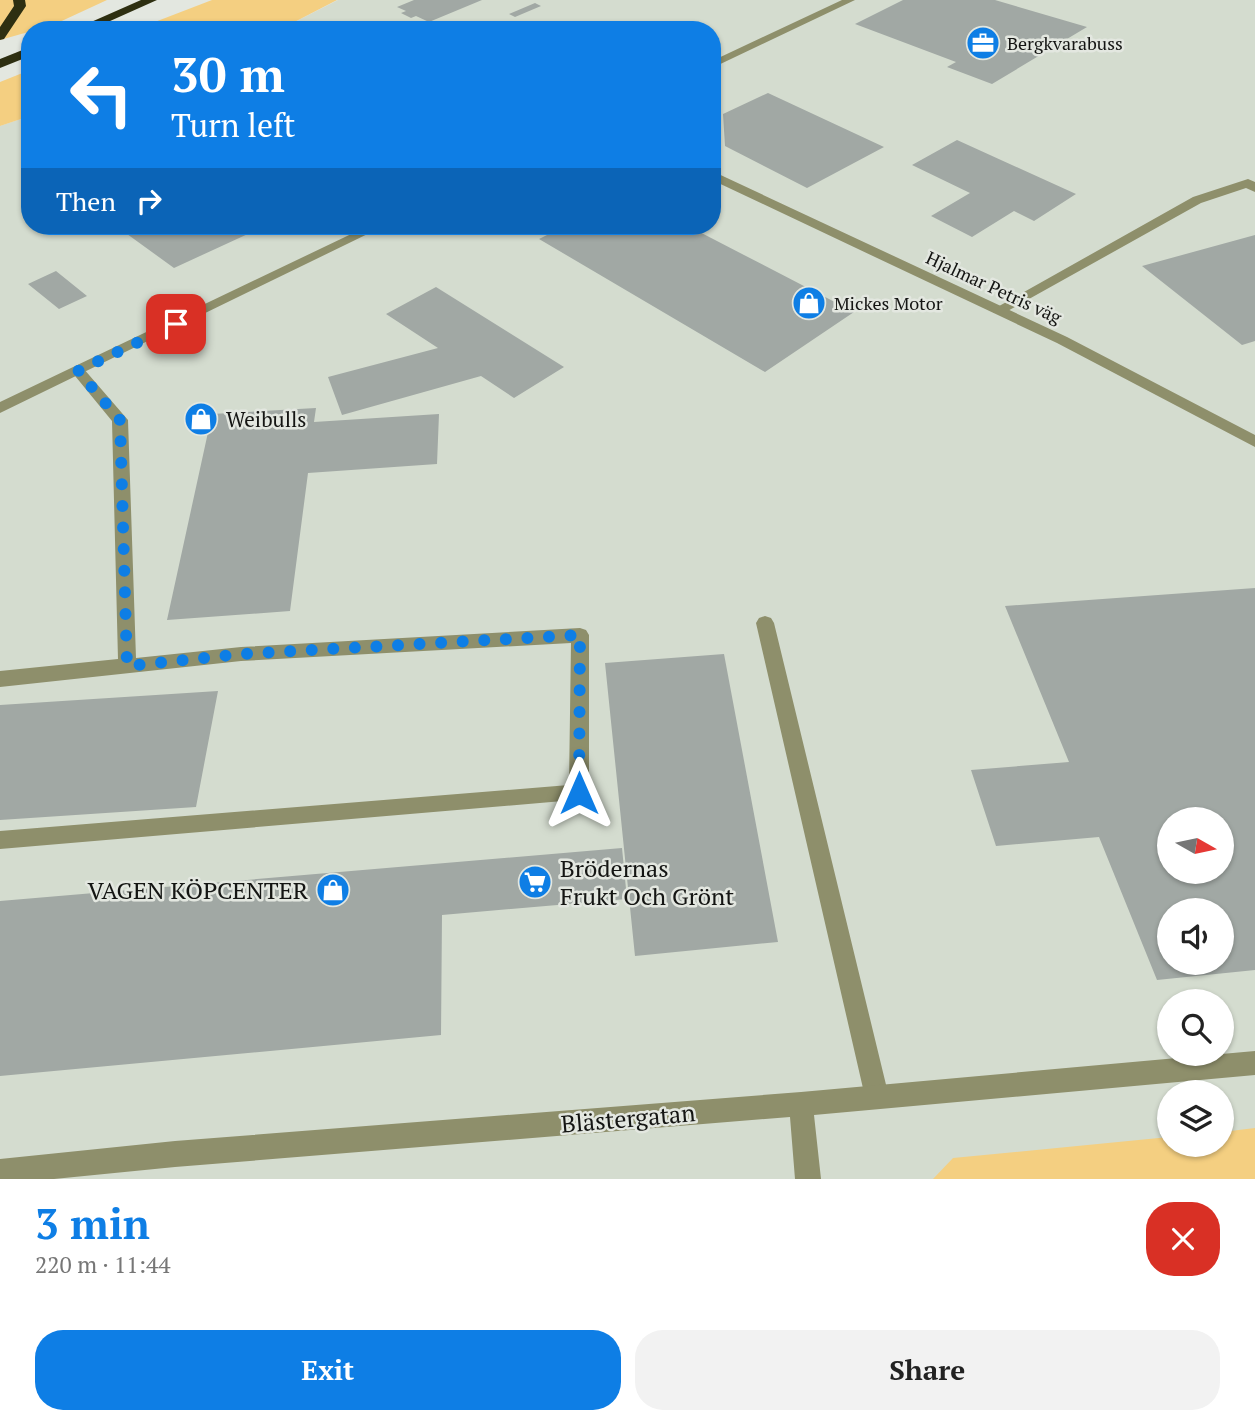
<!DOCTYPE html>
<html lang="en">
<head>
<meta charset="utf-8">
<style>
	:root { --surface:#fff; --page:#f2f2f2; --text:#222; --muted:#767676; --accent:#0e7ee5 }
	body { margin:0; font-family:"PT Serif",serif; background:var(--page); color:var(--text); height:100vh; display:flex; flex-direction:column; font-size:26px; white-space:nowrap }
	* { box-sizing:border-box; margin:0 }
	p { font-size:23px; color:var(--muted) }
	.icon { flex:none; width:38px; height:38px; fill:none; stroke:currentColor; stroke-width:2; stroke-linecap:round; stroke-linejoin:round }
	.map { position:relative; height:1179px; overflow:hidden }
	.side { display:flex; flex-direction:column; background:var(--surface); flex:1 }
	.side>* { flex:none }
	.hud { position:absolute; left:21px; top:21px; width:700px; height:214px; border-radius:28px; box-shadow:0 2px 5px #0004; background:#0e7ee5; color:#fff; overflow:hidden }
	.needle { width:46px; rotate:99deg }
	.fabs { position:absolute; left:1157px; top:807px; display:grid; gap:14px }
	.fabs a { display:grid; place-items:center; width:77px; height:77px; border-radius:50%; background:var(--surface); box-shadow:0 2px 5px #0004; font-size:35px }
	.pin { position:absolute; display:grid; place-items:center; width:60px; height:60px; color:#fff; margin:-30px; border-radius:14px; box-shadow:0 4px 10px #0006 }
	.me { position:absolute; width:77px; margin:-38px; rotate:0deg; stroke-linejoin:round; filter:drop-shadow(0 0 5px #0008) }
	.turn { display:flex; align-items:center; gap:24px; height:147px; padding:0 35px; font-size:32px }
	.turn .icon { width:91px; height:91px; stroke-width:2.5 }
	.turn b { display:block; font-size:49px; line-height:60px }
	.then { display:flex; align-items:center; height:66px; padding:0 35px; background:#0003; gap:14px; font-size:26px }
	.round { display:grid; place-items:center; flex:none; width:74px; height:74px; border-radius:28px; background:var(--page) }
	.head { display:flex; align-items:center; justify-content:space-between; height:119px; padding:0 35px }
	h1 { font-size:42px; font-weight:800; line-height:52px; color:var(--accent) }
	.primary-button { display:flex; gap:14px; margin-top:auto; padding:14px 35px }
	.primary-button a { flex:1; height:80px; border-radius:28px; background:var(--accent); color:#fff; font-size:28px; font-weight:800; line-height:80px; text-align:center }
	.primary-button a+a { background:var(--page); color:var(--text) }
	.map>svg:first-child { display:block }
</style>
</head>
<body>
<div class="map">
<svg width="1255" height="1179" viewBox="0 0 1255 1179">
	<rect width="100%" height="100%" fill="#e3e7e0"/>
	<!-- built -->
	<path fill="#d4dccf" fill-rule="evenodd" d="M338 0H1255V1179H0V126L30 116V226H712V30H279ZM1169 819H1222V872H1169ZM1169 910H1222V962H1169ZM1169 1001H1222V1054H1169ZM1169 1092H1222V1144H1169Z"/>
	<!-- green -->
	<path fill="#f4cf81" d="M0 0H107L53 25 0 40Z
		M212 0H337L279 30H134Z
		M30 70V116L0 126V82Z
		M1255 1128V1179H933L953 1158 1169 1137V1144H1222V1132Z"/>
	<!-- building -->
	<path fill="#a1a8a4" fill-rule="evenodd" d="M414 0H482L429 22 416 16 411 18 401 13 406 11 397 7Z
		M903 0H995L1087 27 992 84 947 67 956 62 855 24Z
		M535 3 541 6 515 17 509 14Z
		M768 93 884 147 807 188 725 146 723 114Z
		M957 140 1076 194 1034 221 1014 211 972 237 931 216 970 193 912 165Z
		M116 226H265L174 268Z
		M565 226H688L854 312 765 372 539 239Z
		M1255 235V341L1242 345 1142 266Z
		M56 271 87 296 59 309 28 284Z
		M436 287 564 367 514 398 481 376 342 415 328 377 438 348 386 314Z
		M316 408 314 422 439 414 437 464 308 473 290 611 167 620 212 414Z
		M1255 588V970L1157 980 1099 837 996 846 971 770 1069 762 1005 606ZM1169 819H1222V872H1169ZM1169 910H1222V962H1169Z
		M724 654 778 942 635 956 605 663Z
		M218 691 196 807 0 820V705Z
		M622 848 627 899 442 915 441 1035 0 1076V901Z"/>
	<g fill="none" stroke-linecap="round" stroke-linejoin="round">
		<!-- service -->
		<path fill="#8e8f6b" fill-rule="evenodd" d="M1248 179 1255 182V192L1246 188 1201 203 1004 313H994L992 310 1193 197Z
			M78 366 83 368 128 420 136 658 241 647 580 628 586 630 589 635V793L586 799 0 849V831L569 785 571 643 241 661 0 687V671L118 659 112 421 71 371Z
			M765 616 771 618 774 623 889 1097 886 1106 877 1109 868 1106 865 1097 756 623 759 618Z"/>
		<!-- minor -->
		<path fill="#8e8f6b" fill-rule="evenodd" d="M842 0H855L712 68V61Z
			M712 171 1067 337 1255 435V447L1057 343 712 180Z
			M368 226H384L0 413V402Z
			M1255 1051V1075L814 1115 821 1179H795L790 1117 175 1167 54 1179H0V1159L175 1141 801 1092Z"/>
		<!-- motorway -->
		<path fill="#2e2f11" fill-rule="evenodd" d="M13 0H25L26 6 4 39 0 40V27L14 6Z
			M141 0H157L90 30H73Z
			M30 47V56L0 68V59Z"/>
	</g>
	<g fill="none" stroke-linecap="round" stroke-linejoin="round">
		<!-- route -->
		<path stroke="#0e7ee5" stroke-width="12" stroke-dasharray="0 21.6" d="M176 324 78 371 120 420 127 666 241 654 580 635 579 793"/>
	</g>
	<!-- icons -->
	<defs>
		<symbol id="office-disc" viewBox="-11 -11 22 22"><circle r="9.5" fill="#0e7ee5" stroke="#e3e7e0"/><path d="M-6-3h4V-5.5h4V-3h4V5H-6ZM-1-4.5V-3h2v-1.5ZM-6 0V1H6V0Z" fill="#fff"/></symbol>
		<symbol id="shop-disc" viewBox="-11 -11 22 22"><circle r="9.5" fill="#0e7ee5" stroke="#e3e7e0"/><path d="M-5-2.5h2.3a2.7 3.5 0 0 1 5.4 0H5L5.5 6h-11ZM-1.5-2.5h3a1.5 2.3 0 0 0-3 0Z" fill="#fff"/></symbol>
		<symbol id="supermarket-disc" viewBox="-11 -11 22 22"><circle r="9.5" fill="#0e7ee5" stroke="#e3e7e0"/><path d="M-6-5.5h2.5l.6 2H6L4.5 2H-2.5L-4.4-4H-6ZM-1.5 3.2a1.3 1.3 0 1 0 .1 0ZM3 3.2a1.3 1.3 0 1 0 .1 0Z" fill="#fff"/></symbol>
	</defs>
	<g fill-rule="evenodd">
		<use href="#office-disc" x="964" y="24" width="38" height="38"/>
		<use href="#shop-disc" x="790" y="284" width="38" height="38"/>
		<use href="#shop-disc" x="182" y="400" width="38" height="38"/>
		<use href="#supermarket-disc" x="516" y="863" width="38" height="38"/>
		<use href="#shop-disc" x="314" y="871" width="38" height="38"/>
	</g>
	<g text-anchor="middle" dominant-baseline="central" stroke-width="5" stroke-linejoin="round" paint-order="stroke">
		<!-- far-poi labels -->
		<g font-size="18" fill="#141513" stroke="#e3e7e0" text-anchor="start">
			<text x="1007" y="43">Bergkvarabuss</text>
			<text x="834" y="303">Mickes Motor</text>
		</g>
		<!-- far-street labels -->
		<g font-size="18" fill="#141513" stroke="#e3e7e0">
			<text transform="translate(994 287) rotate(25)">Hjalmar Petris väg</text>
		</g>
		<!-- poi labels -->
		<g font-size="21" fill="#141513" stroke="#e3e7e0" text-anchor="start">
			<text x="226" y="419">Weibulls</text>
		</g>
		<!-- near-poi labels -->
		<g font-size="24" fill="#141513" stroke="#e3e7e0" text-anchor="start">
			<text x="560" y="868">Brödernas<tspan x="560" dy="28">Frukt Och Grönt</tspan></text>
			<text x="308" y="890" text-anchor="end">VAGEN KÖPCENTER</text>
		</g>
		<!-- near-street labels -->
		<g font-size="24" fill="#141513" stroke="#e3e7e0">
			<text transform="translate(628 1118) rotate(-5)">Blästergatan</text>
		</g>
	</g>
</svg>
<div class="fabs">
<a><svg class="needle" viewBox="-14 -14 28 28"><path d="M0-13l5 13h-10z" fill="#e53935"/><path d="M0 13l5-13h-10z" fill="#767676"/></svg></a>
<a><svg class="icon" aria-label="sound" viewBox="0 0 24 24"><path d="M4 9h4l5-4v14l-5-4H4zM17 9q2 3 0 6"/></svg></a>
<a><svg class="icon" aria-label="search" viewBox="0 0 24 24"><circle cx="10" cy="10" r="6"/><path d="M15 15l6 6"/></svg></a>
<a><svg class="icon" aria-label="layers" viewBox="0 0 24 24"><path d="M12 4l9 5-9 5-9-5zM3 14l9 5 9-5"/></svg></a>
</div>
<div class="pin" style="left:176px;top:324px;background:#d93025"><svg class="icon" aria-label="arrive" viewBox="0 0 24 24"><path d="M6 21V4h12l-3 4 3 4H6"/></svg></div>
<svg class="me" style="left:579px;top:793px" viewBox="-20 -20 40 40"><path d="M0-17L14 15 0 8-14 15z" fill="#0e7ee5" stroke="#fff" stroke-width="4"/></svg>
<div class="hud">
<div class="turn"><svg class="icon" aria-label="left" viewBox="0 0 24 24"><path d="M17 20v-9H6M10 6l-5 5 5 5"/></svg><div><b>30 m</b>Turn left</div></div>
<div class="then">Then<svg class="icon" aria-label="right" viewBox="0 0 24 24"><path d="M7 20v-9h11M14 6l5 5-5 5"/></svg></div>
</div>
</div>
<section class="side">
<div class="head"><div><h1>3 min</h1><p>220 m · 11:44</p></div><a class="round" style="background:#d93025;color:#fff"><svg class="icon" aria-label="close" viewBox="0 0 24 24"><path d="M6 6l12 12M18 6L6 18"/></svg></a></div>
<div class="primary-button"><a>Exit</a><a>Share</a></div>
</section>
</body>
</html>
